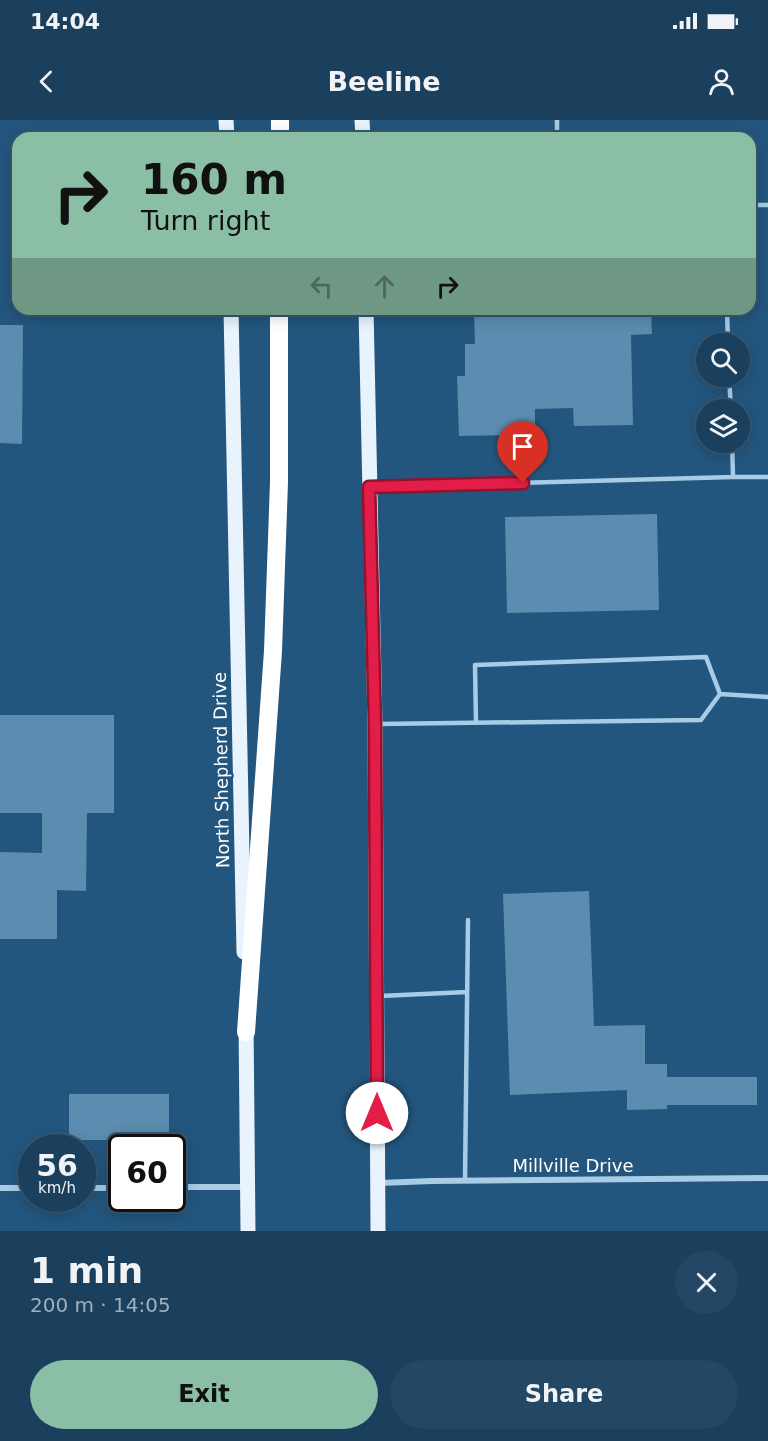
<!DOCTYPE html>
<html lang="en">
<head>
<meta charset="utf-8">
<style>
	:root { --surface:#1a405e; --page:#234764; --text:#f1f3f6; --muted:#9fafbc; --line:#385973; --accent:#8abfa5 }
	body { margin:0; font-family:"DejaVu Sans",sans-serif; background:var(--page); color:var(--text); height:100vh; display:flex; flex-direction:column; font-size:22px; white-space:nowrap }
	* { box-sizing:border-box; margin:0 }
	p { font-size:20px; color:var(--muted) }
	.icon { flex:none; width:33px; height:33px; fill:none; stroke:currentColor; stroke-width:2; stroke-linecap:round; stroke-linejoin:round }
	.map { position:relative; height:1111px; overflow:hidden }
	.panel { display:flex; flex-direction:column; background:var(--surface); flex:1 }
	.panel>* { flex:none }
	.guide { position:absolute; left:12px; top:12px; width:744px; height:183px; border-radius:18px; box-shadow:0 3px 15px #0003,0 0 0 2px var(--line); background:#8abfa5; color:#111; overflow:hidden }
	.controls { position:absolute; left:696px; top:213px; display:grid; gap:12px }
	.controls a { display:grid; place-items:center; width:54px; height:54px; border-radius:50%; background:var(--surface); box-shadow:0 3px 15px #0003,0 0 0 2px var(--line); font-size:30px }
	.speed { position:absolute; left:18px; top:1014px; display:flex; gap:12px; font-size:30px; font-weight:700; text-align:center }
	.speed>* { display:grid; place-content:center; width:78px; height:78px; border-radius:50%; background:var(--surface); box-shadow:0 3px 15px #0003,0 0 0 2px var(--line); line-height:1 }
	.speed small { font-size:15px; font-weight:400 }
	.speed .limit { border:3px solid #111; border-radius:9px; background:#fff; color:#111 }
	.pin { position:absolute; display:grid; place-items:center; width:51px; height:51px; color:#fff; margin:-62px -26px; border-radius:50% 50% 50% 0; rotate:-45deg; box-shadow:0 0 6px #0007 }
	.pin .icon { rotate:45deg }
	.me { position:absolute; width:66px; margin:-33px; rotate:0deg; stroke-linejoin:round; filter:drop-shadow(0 0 4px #0008) }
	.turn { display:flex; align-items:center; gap:21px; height:126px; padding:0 30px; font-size:27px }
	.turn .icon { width:78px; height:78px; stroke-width:2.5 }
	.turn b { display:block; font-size:42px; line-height:51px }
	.lanes { display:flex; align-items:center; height:57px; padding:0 30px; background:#0003; justify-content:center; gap:30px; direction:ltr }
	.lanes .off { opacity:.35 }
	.round { display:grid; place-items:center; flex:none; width:63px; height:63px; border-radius:32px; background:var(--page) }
	.head { display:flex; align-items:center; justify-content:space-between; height:102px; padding:0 30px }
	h1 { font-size:36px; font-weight:600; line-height:45px }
	.primary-button { display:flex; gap:12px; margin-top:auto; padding:12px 30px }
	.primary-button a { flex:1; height:69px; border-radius:36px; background:var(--accent); color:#111; font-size:24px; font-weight:600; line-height:69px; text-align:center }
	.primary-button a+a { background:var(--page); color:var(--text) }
	.status { display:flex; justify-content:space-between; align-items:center; height:42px; padding:0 30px; background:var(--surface); direction:ltr }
	.status svg { height:16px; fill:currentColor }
	header { display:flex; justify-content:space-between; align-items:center; height:78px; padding:0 30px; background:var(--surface); font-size:27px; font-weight:600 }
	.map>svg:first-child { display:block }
</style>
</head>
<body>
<div class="status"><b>14:04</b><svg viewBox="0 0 49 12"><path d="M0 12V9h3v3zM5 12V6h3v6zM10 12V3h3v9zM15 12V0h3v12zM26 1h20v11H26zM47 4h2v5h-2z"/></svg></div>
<header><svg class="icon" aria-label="back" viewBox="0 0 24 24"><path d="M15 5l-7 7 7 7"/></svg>Beeline<svg class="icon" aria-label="person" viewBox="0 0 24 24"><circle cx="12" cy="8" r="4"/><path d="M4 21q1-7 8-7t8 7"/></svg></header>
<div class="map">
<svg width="768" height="1111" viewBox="0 0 768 1111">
	<rect width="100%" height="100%" fill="#23567e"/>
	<!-- building -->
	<path fill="#5c8caf" d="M474 189H651L652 214 631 215 633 305 574 306 573 288 535 289V306H514V315L459 316 457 256H465V224H475Z
		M0 205H23L22 324 0 323Z
		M657 394 659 490 507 493 505 397Z
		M0 595H114V693H87L86 771 57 770V819H0V732L42 733V693H0Z
		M589 771 594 906 645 905V944H667V957H757V985H667V989L627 990V970L510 975 503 774Z
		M69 974H169V1020H69Z"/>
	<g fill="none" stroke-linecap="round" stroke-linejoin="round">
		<!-- lane -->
		<path stroke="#a8cce6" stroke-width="4.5" d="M557 18V0
			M750 85H768
			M727 189 728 224
			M729 256 731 290
			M733 357H768
			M372 367 733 357 732 322
			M720 574 768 577
			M377 604 701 600 720 574 706 537 475 545 476 603
			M380 876 467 872
			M465 1061 468 800"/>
		<!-- street -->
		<path stroke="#a8cce6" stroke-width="6" d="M379 1063 432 1061 768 1058
			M172 1067H246
			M0 1068H32
			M82 1068H122"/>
		<!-- primary -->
		<path stroke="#e9f3fd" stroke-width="15" d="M226 0 227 18
			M362 0 363 18
			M231 189 244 832
			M366 189 375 604 378 1111
			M246 901 248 1111"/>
		<!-- highway -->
		<path stroke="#fff" stroke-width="18" d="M280 18V0
			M246 912 273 531 279 362V189"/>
	</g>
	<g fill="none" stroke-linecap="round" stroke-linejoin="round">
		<defs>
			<path id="route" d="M377 993 375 604 369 367 523 363"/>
		</defs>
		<!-- route casing -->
		<use href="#route" stroke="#92132f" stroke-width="15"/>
		<!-- route -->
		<use href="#route" stroke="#e11d48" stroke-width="10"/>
	</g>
	<g text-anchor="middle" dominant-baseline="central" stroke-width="4.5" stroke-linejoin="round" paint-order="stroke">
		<!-- street labels -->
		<g font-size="18" fill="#fff" stroke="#23567e">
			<text transform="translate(221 650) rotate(-91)">North Shepherd Drive</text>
			<text x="573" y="1045">Millville Drive</text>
		</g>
	</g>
</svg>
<div class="controls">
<a><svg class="icon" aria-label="search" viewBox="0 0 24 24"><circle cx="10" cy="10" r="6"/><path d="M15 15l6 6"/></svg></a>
<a><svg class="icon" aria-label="layers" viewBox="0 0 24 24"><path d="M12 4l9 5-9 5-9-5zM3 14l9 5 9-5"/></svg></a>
</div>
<div class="speed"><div>56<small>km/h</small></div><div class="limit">60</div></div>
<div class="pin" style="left:523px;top:363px;background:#d93025"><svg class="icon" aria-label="arrive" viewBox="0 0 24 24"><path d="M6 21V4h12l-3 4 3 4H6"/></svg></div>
<svg class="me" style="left:377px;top:993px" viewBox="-20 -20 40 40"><circle r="19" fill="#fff"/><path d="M0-13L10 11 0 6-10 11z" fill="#e11d48"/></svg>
<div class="guide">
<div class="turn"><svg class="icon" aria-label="right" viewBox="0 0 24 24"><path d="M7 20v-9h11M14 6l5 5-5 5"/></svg><div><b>160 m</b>Turn right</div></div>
<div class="lanes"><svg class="icon off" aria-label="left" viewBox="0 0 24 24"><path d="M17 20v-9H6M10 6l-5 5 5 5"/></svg><svg class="icon off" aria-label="ahead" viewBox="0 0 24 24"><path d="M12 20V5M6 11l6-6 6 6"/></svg><svg class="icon" aria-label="right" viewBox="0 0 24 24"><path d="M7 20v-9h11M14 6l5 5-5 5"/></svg></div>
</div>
</div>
<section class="panel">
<div class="head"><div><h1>1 min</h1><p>200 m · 14:05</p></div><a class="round"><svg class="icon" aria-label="close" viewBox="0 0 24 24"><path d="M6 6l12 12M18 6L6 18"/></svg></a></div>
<div class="primary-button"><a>Exit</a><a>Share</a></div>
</section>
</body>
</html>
